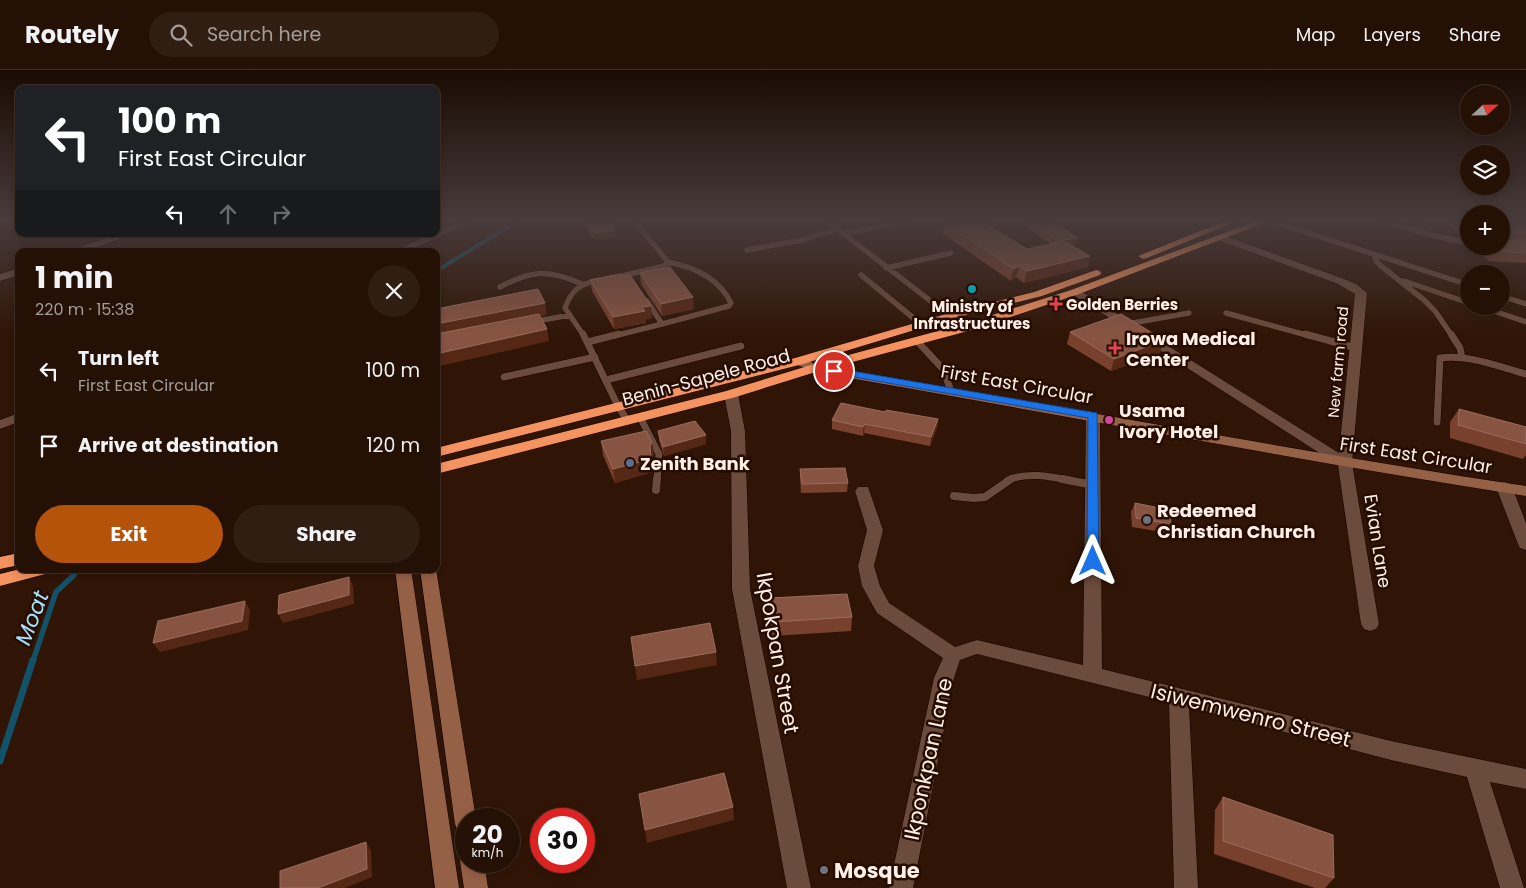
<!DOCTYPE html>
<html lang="en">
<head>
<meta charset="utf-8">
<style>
	:root { --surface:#241004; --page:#301e13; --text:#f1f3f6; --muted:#a39d9a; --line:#413026; --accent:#b45309 }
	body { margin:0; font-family:Poppins,sans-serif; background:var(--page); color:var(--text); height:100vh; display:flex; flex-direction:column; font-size:19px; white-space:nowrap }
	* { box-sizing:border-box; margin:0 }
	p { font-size:16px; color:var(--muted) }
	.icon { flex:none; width:28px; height:28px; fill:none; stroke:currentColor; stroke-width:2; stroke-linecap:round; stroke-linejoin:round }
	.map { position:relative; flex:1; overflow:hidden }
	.drawer { position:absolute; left:15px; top:178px; width:425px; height:325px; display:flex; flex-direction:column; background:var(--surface); border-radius:10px; box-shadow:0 2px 8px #0003,0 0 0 1px var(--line) }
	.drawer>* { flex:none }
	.guide { position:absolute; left:15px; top:15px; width:425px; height:152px; border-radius:10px; box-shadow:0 2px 8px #0003,0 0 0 1px var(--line); background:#202124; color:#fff; overflow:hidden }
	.needle { width:32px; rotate:68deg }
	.fabs { position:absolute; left:1460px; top:15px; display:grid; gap:10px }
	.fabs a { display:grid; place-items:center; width:50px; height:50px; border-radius:50%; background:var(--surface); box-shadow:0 2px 8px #0003,0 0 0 1px var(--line); font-size:25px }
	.speed { position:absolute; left:455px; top:738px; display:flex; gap:10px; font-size:25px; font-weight:700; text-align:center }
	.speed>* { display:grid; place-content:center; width:65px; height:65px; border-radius:50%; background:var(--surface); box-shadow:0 2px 8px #0003,0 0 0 1px var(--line); line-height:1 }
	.speed small { font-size:12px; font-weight:400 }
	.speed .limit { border:8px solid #d22; background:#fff; color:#111 }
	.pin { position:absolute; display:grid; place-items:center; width:42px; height:42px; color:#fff; margin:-21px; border:2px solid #fff; border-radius:50%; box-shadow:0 1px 5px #0007 }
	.me { position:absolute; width:55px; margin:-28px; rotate:0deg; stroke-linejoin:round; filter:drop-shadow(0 0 4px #0008) }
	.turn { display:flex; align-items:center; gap:18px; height:105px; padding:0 20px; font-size:22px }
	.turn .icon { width:65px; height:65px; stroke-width:2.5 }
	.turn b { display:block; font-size:35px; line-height:42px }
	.lanes { display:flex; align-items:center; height:48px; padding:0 20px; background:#0003; justify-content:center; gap:25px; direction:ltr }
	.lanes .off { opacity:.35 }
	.round { display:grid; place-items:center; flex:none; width:52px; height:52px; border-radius:26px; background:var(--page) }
	.summary { display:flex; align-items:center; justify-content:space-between; height:85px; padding:0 20px }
	h1 { font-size:30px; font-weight:700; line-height:38px }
	.primary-button { display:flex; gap:10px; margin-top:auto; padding:10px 20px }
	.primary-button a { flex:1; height:58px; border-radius:30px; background:var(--accent); color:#fff; font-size:20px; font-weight:700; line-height:58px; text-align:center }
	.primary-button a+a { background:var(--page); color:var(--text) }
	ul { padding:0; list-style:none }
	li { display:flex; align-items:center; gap:15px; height:75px; padding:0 20px }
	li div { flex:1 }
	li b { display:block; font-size:19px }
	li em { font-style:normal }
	header { display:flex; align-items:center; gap:30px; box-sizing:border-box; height:70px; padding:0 25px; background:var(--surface); border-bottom:1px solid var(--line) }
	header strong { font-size:24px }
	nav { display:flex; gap:28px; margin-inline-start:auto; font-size:18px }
	.search { width:350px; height:45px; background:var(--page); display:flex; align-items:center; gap:12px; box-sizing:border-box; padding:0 18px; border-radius:28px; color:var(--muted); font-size:19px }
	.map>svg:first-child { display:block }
</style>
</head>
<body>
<header>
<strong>Routely</strong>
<div class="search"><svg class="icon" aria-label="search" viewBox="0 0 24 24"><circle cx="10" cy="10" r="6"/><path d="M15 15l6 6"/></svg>Search here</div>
<nav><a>Map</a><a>Layers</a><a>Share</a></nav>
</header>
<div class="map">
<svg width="1526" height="818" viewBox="0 0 1526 818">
	<rect width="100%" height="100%" fill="#301506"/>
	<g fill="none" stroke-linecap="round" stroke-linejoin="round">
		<!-- stream-far2 -->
		<path stroke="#135168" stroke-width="4" d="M436 201 520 150"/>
		<!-- stream-far1 -->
		<path stroke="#135168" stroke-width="5.5" d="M33 591 56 522 74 505"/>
		<!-- stream -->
		<path stroke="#135168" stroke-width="7" d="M0 691 33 590"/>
		<defs>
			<path id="lane-far2" d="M826 150 950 246
				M1268 150 1469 215
				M1414 152 1419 150
				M843 164 912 150
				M747 180 802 170 837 159
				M1374 185 1376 191 1381 196 1424 230 1435 241 1452 266
				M886 198 951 183
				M861 205 922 255
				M613 208 664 196 668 192 634 150
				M1404 211 1469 233
				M500 217C532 200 549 199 582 214
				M1501 226 1526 234
				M647 231 662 254 729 236 731 233C719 208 694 197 668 192
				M1479 236 1526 252
				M1226 243 1310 266
				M532 252 570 245
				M1127 254 1189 243
				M584 266 565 238C572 219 580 214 599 210
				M614 266 662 254"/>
			<path id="lane-far1" d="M583 264 618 336 627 350
				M1305 264 1356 278
				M1451 264 1460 278 1462 288
				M917 271 943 299 951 321
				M588 272 619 264
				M504 307 595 287
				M606 310 741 276
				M640 347 659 384 657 410
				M1437 352 1440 288C1469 284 1499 297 1526 304
				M1008 410C1027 402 1049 406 1068 410"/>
			<path id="lane" d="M1062 409 1093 415
				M656 420 657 409
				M954 426 974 428 985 427 1011 409"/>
			<path id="street" d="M463 150H475L408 181H395L431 164H436V161Z
				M1373 150H1387L1431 162 1469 170V176L1426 167Z
				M119 164H133L86 181H72L73 179Z
				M1222 165 1344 209 1356 214 1367 223 1352 393 1379 554 1376 559 1370 561 1364 559 1361 554 1338 395 1069 222 1071 220H1079L1339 383 1355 224 1336 213 1218 170V166Z
				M19 198V205L0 211V204Z
				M731 320 738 324 745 361 750 519 811 818H787L732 519 731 361 724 324Z
				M1093 342 1100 346 1102 599 1391 671 1526 699V719L1490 712 1524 818H1500L1467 707 1391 690 1189 637 1198 818H1174L1169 632 977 584 960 590 954 608 913 818H889L934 608 943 588 877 543 862 516 858 496 867 460 855 421 858 417H868L883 460 874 496 880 516 889 533 955 577 977 570 1083 595 1086 346Z
				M19 343V352L0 359V350Z
				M1504 412 1509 414 1512 417 1526 453V480L1520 478 1518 474 1496 417 1499 414Z"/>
			<path id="secondary" d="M799 287 818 295C1054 335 1289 380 1526 416V426C1288 389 1052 343 815 302L795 294 793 291Z
				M395 499H411L459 818H435Z
				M420 499H436L476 749H466V765L458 762 455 754Z
				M466 782V791H484L488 818H464L460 791Z"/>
			<path id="highway" d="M1227 150H1240L1147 188 1143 189 1138 186Z
				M1259 150H1272L1079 224 972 260 819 301 736 327 436 404V394L726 321 811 295 964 254 1071 220Z
				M1096 200 1100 201 1101 203 1100 205 1042 226 954 248 803 294 436 387V378L795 288 946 244 1034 222Z
				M19 483V495L0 499V487Z
				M20 499H51L49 503 0 516V504Z"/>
		</defs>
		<!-- lane-far2 casing -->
		<use href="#lane-far2" stroke="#160200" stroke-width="6"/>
		<!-- lane-far1 casing -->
		<use href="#lane-far1" stroke="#160200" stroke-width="8"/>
		<!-- lane casing -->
		<use href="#lane" stroke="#160200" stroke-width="9"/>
		<!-- street casing -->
		<use href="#street" stroke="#160200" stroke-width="1"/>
		<!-- secondary casing -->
		<use href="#secondary" stroke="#160200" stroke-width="1"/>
		<!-- highway casing -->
		<use href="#highway" stroke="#160200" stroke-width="1"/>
		<!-- lane-far2 -->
		<use href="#lane-far2" stroke="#6b4b3b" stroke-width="5.5"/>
		<!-- lane-far1 -->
		<use href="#lane-far1" stroke="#6b4b3b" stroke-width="7"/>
		<!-- lane -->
		<use href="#lane" stroke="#6b4b3b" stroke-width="8"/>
		<!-- street -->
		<use href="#street" fill="#6b4b3b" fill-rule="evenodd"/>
		<!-- secondary -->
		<use href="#secondary" fill="#946046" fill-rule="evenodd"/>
		<!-- highway -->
		<use href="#highway" fill="#f49260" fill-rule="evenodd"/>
	</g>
	<!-- wall -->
	<path fill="#78412e" d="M582 150H608L616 167 594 170Z
		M1027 150 1076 175 1073 176 1088 197 1024 213 1016 207 1011 211 943 164 945 153 1027 179 1051 174 1026 157Z
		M1451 150H1469V168L1463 167 1448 154Z
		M1501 150 1526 152V193L1489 191 1473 176H1501Z
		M640 203 694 239 662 246 641 214Z
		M590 210 652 248 646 249V253L614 259 592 221Z
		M1070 262 1160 283 1111 301 1067 274Z
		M1459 339 1526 357V385L1523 389 1450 368V352Z
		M885 342 938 349 937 357 930 376 864 363 863 366 832 359V350Z
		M658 361 706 374 664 386 659 370Z
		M601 371 654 385 651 389 652 402 615 413 603 385Z
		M800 399 848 413 847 422 801 423 800 407Z
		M1135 433 1171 454 1168 463 1132 457 1131 442Z
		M770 528 852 547 851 561 772 566 770 542Z
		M1223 727 1334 808 1325 818H1315L1214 784 1215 740Z"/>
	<!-- shaded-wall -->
	<path fill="#552816" d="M615 160 616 167 594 170 593 163Z
		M1078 168 1076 175 1057 178 1059 171Z
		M1090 186 1088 197 1024 213 1027 201Z
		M1019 196 1016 207 1011 211 1013 199Z
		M693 227 694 239 662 246 661 234Z
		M545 233 547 245 436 267V254Z
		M651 236 652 248 646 249V253L614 259 613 247 642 237Z
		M547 259 549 271 436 297V284Z
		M1164 270 1160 283 1111 301 1114 289Z
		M938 349 937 357 930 376 931 367Z
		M865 354 864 363 863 366V357Z
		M706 365V374L664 386 663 377Z
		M652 372 654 385 651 389 652 402 615 413 613 399 650 376Z
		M349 507 353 516 354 534 283 553 278 544Z
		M245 531 250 540 248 560 160 582 153 573Z
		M716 582 717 595 637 610 635 596Z
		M733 737 734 750 647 773 645 760Z
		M366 772 371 781 372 807 345 818H318Z"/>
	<!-- building -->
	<path fill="#875442" stroke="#9a6c5c" d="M586 150H608L615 160 593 163Z
		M962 150H980L1027 179 1064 171 1090 186 1027 201 1019 196 1013 199 945 153Z
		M1027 150H1051L1078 168 1059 171Z
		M1459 150H1469V158L1468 157Z
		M1501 150H1523L1526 152V163L1505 162V165L1501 166Z
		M1501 169 1502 170 1526 172V183L1495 181 1489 176H1501Z
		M670 197 693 227 661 234 640 203Z
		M620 204 622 206 630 205 651 236 642 237 645 241 613 247 590 210Z
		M538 219 545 233 436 254V239Z
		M539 244 547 259 436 284V264Z
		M1121 244 1164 270 1114 289 1070 262Z
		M841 333 885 342 886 340 938 349 931 367 865 354 863 357 832 350Z
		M1459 339 1526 357V374L1458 355Z
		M695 351 706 365 663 377 658 361Z
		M646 361 652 372 650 376 651 389 613 399 601 371Z
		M845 398 848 413 802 414 800 399Z
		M1135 433 1170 440 1171 454 1136 448Z
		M349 507V525L278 544 279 525Z
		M847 524 852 547 772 552 770 528Z
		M245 531 242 551 153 573 158 551Z
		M710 553 716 582 635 596 631 567Z
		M724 703 733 737 645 760 639 724Z
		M1223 727 1333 765 1334 808 1223 771Z
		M366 772 367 799 318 818H280V801Z"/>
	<!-- sky -->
	<linearGradient id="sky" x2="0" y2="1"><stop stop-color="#1a0c03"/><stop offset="0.57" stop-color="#483b3b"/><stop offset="1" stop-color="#483b3b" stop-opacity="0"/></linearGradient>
	<rect width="1526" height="264" fill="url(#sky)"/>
	<!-- route -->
	<path fill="#1a73e8" stroke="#114b97" d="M834 298 1097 343 1099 491 1097 494H1089L1087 491 1088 348 831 303 829 301Z"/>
	<!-- markers -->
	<circle fill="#0f9aa8" stroke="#260c01" stroke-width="2" cx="972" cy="219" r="5"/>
	<g fill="#e0444e" stroke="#260c01" stroke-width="2">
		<path d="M1053.5 226.5h5v5h5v5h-5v5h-5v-5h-5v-5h5z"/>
		<path d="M1112.5 270.5h5v5h5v5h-5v5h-5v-5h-5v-5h5z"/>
	</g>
	<circle fill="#d1479c" stroke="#260c01" stroke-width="2" cx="1109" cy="350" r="5"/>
	<circle fill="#5c6f8a" stroke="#260c01" stroke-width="2" cx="630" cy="393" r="5"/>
	<g fill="#6b7280" stroke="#260c01" stroke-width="2">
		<circle cx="1147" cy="450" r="5"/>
		<circle cx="824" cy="800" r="5"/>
	</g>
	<g text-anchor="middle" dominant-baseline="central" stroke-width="5" stroke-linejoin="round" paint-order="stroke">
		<!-- far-poi labels -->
		<g font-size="15" font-weight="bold" fill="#ffefe7" stroke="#260c01" text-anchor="start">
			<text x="1066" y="234">Golden Berries</text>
			<text x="972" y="236" text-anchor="middle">Ministry of<tspan x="972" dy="17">Infrastructures</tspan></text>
		</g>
		<!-- far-street labels -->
		<g font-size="15" fill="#ffefe7" stroke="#260c01">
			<text transform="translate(1338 292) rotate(-85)">New farm road</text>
		</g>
		<!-- poi labels -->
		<g font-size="18" font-weight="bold" fill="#ffefe7" stroke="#260c01" text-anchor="start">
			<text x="1126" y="268">Irowa Medical<tspan x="1126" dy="21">Center</tspan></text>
			<text x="1119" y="340">Usama<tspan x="1119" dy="21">Ivory Hotel</tspan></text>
			<text x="640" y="393">Zenith Bank</text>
			<text x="1157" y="440">Redeemed<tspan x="1157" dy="21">Christian Church</tspan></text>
		</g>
		<!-- street labels -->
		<g font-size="18" fill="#ffefe7" stroke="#260c01">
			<text transform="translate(706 307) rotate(-15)">Benin-Sapele Road</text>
			<text transform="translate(1017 314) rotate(10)">First East Circular</text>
			<text transform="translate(1416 385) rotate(9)">First East Circular</text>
			<text transform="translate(1378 471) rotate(81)">Evian Lane</text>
		</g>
		<!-- near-street labels -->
		<g font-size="21" fill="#ffefe7" stroke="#260c01">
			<text transform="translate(778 583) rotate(80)">Ikpokpan Street</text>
			<text transform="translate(1251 645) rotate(14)">Isiwemwenro Street</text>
			<text transform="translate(928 689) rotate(-78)">Ikponkpan Lane</text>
		</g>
		<!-- near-poi labels -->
		<g font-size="21" font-weight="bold" fill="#ffefe7" stroke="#260c01" text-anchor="start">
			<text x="834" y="800">Mosque</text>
		</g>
		<!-- near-water labels -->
		<g font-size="22" font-style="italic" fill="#a5e1fc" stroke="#260c01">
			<text transform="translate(32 548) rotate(-69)">Moat</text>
		</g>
	</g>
</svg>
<div class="fabs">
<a><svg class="needle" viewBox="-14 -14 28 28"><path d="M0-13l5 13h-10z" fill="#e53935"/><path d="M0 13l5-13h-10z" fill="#a39d9a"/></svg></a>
<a><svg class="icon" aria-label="layers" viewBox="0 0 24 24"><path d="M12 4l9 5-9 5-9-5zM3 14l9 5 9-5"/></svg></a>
<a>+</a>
<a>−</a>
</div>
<div class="speed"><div>20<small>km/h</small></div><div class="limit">30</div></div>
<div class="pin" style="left:834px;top:301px;background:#d93025"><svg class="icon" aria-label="arrive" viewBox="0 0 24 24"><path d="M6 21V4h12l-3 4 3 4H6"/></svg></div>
<svg class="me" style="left:1093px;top:491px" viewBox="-20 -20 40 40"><path d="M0-17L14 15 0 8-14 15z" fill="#1a73e8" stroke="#fff" stroke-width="4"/></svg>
<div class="guide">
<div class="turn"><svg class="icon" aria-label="left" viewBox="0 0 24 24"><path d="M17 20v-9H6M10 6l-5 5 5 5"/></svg><div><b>100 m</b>First East Circular</div></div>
<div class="lanes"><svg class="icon" aria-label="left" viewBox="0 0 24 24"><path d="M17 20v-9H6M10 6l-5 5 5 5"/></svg><svg class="icon off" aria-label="ahead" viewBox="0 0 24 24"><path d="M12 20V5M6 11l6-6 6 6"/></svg><svg class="icon off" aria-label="right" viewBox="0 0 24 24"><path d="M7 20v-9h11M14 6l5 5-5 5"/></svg></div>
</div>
<section class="drawer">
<div class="summary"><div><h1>1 min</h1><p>220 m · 15:38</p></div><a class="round"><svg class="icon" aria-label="close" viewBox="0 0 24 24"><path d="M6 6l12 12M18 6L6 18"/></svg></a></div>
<ul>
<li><svg class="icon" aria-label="left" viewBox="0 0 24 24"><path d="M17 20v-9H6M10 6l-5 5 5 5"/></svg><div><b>Turn left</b><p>First East Circular</p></div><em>100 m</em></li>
<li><svg class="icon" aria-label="arrive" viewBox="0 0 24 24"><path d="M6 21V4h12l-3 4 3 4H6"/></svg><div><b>Arrive at destination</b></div><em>120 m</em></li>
</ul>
<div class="primary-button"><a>Exit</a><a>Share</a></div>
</section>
</div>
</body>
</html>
